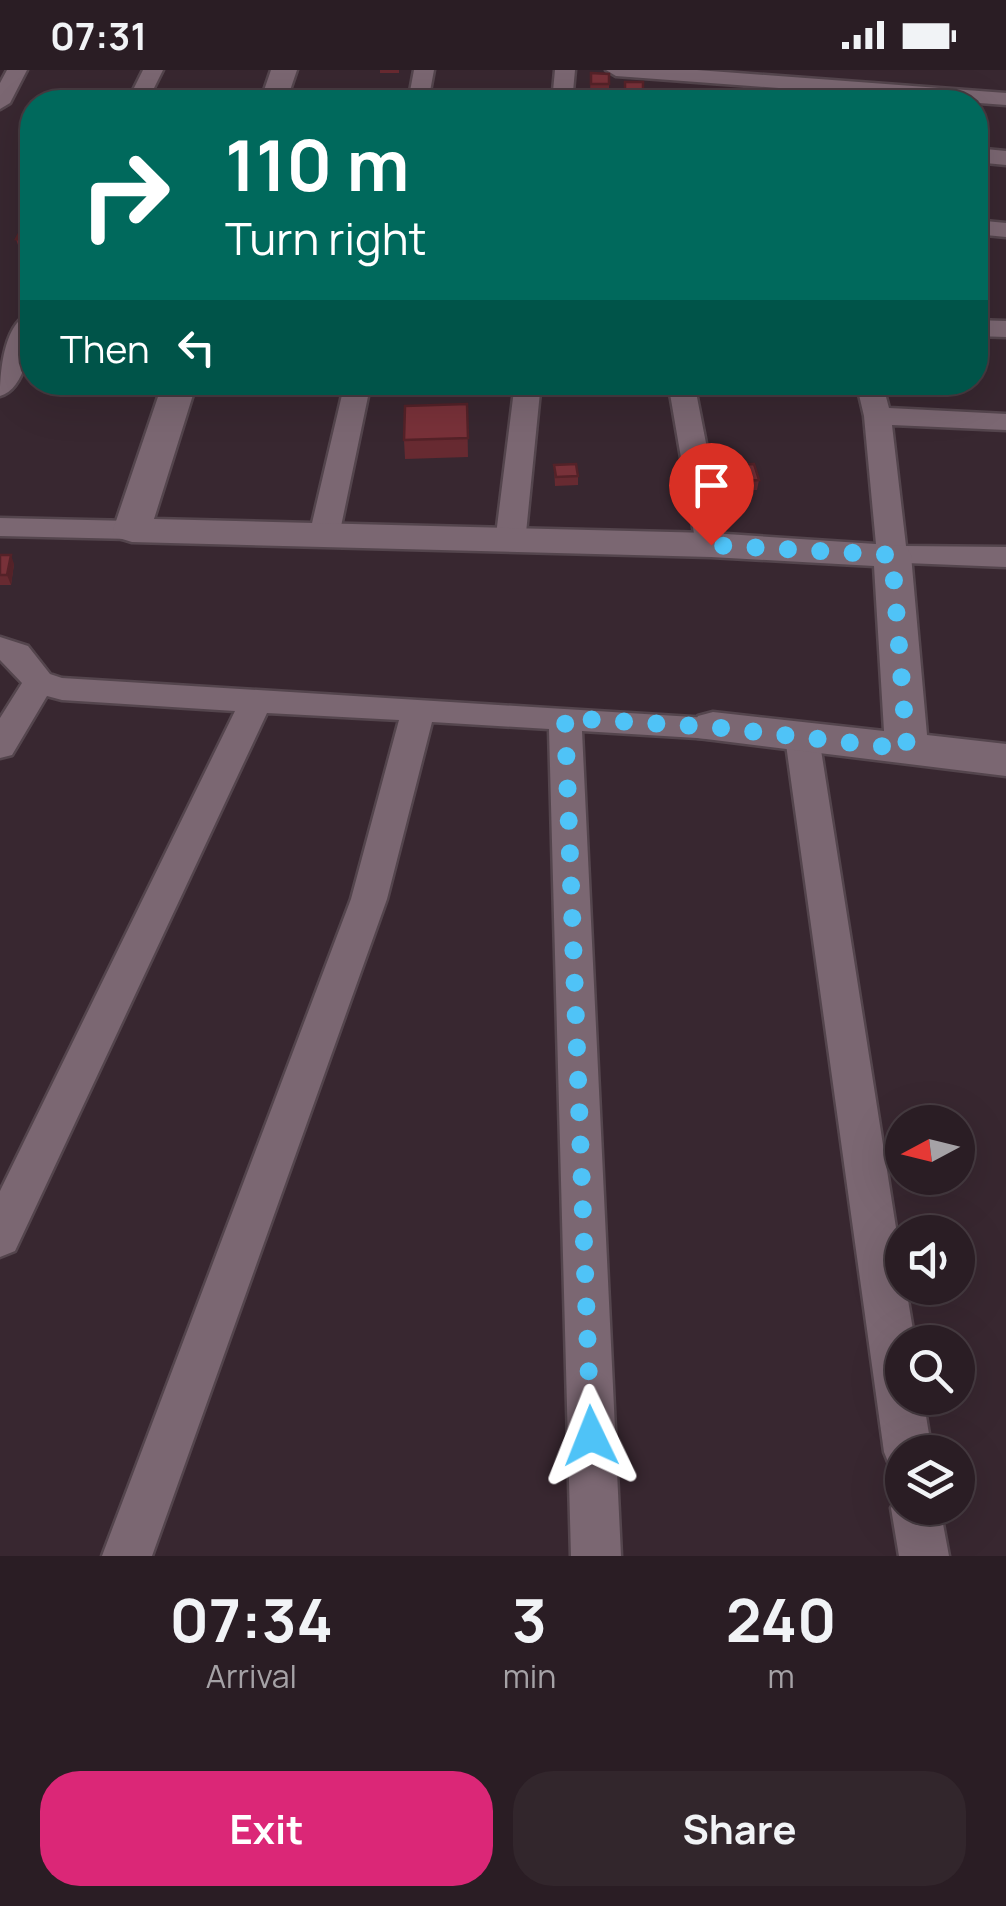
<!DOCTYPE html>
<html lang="en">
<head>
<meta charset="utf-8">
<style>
	:root { --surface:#2a1d24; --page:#32262c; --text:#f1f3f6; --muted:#a5a2a6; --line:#463b41; --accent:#db2777 }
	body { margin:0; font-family:Manrope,sans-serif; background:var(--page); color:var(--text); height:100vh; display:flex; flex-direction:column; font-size:38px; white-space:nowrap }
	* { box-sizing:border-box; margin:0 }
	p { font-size:32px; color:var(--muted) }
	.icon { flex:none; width:55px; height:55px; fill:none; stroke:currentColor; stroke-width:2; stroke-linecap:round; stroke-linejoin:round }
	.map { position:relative; height:1486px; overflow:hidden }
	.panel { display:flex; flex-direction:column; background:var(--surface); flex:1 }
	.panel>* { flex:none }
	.hud { position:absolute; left:20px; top:20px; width:968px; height:305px; border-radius:40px; box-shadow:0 10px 40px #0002,0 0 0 2px var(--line); background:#00695c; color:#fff; overflow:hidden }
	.needle { width:65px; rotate:263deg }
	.buttons { position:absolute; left:885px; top:1035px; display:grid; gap:20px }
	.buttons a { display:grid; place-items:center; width:90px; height:90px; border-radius:50%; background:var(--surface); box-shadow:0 10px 40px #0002,0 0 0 2px var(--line); font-size:50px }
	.pin { position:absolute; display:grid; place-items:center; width:85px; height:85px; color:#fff; margin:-102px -42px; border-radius:50% 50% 50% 0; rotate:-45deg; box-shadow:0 0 10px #0007 }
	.pin .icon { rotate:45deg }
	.me { position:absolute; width:110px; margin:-55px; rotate:358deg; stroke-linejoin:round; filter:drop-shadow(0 0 8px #0008) }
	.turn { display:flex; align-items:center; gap:35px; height:210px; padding:0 40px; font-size:45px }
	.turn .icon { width:130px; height:130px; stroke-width:2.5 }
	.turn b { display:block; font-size:70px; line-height:85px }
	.then { display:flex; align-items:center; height:95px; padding:0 40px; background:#0003; gap:20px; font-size:38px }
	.eta { display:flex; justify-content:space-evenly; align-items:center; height:170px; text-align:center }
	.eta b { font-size:60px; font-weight:700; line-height:70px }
	.action { display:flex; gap:20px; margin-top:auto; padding:20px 40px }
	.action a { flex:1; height:115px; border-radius:40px; background:var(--accent); color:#fff; font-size:40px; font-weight:700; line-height:115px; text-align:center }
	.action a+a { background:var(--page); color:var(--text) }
	.status { display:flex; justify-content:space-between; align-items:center; height:70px; padding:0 50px; background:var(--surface); direction:ltr }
	.status svg { height:28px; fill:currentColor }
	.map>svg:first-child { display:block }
</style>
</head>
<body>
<div class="status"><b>07:31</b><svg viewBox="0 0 49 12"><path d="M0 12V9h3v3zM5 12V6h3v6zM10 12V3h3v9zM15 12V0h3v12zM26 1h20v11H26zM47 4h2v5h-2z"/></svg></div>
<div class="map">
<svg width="1006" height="1486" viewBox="0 0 1006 1486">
	<rect width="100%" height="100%" fill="#382730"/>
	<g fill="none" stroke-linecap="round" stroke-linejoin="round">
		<defs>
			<path id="minor" d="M7 0H27L10 33 0 39V13Z
				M143 0H163L147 32H127Z
				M414 0H434L428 32H408Z
				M555 0H575L572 32H552Z
				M606 0H697L1006 23V35L616 6Z
				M975 78 1006 81V95L975 92Z
				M975 150 1006 153V167L975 164Z
				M32 243C33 266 27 319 0 326 0 302 4 250 32 243Z
				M975 250 1006 251V267L975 266Z
				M345 312H371L339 466 334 473H314L309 466Z
				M515 312H541L525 473 520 480H500L495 473Z
				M668 312H694L726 475 721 482H701L696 475Z
				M856 312H882L889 338 1006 344V360L892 355 906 476 1006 477V497L881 492 877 485 864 346Z
				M0 448 132 451 142 453 147 460 142 467 132 469 0 466Z
				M0 567 28 576 50 604 62 608 725 649 730 657 725 665 713 669 582 661 621 1486H571L549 659 432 652 387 829 152 1486H102L351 829 399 650 267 643 15 1181 0 1187V1121L235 641 62 630 47 626 12 685 0 688V648L22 613 0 590Z
				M802 655 814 658 819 667 902 1196V1218H906L915 1272H902V1328H923L932 1382H902V1404L891 1399 884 1382 785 667 790 658Z
				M902 1419V1438H940L949 1486H899L891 1438Z"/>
			<path id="tertiary" d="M271 0H297L286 32H260Z
				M163 312H197L154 449 711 463 906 476 911 485 927 665 1006 674V706L698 668 692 657 698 646 713 642 884 661 874 496 711 487 132 472 119 468 113 460Z"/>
		</defs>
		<!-- minor casing -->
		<use href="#minor" stroke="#54454d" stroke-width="5"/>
		<!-- tertiary casing -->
		<use href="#tertiary" stroke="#54454d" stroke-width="5"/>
		<!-- minor -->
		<use href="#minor" fill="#7b6772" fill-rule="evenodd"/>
		<!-- tertiary -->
		<use href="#tertiary" fill="#7b6772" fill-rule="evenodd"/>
	</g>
	<!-- wall -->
	<path fill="#672a31" d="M380 0H399V3H380Z
		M591 3 609 4V23L590 22Z
		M625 12H643L642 28H625Z
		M32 158V179L19 178 16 169Z
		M240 316 287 317 286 326H241Z
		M467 334 468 387 405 389 404 370Z
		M554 395 578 406V415L555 416Z
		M721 395 759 410 757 420 724 421 720 405Z
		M0 485 14 494 11 515H0Z"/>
	<!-- shaded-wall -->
	<path fill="#542228" d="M11 485 14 494 11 515 7 505Z"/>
	<!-- building -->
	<path fill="#783139" stroke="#542228" stroke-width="2.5" d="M591 3 609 4V14H591Z
		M625 12H643V20L625 19Z
		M22 158H32V170L16 169Z
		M240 312H285V316H240Z
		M467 334 468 368 404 370 405 336Z
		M576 394 578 406 556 407 554 395Z
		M754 394 759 410 725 412 721 395Z
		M0 485H11L7 505H0Z"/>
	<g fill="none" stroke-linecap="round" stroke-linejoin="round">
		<!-- route -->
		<path stroke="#4fc3f7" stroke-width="18" stroke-dasharray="0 32.4" d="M591 1366 565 648 713 657 907 679 892 485 711 475"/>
	</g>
</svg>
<div class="buttons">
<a><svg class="needle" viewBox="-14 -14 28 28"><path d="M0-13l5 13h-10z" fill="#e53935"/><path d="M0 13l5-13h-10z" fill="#a5a2a6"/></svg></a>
<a><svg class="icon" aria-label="sound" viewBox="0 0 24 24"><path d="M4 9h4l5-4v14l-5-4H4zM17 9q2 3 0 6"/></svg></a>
<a><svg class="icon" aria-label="search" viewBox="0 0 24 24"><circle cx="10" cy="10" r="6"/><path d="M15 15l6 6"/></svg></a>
<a><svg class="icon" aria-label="layers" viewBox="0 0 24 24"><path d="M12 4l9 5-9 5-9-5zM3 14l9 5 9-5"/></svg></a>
</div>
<div class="pin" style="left:711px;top:475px;background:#d93025"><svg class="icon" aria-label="arrive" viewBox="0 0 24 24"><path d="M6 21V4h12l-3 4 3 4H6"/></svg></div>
<svg class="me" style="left:591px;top:1366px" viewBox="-20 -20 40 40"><path d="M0-17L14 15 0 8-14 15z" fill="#4fc3f7" stroke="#fff" stroke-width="4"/></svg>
<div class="hud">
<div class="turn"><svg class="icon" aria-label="right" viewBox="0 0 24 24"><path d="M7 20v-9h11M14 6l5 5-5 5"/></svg><div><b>110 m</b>Turn right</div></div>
<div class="then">Then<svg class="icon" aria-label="left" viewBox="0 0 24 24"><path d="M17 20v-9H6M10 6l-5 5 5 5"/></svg></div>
</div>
</div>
<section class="panel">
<div class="eta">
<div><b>07:34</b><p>Arrival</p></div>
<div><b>3</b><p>min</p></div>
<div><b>240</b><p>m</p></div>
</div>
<div class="action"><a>Exit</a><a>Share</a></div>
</section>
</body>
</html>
